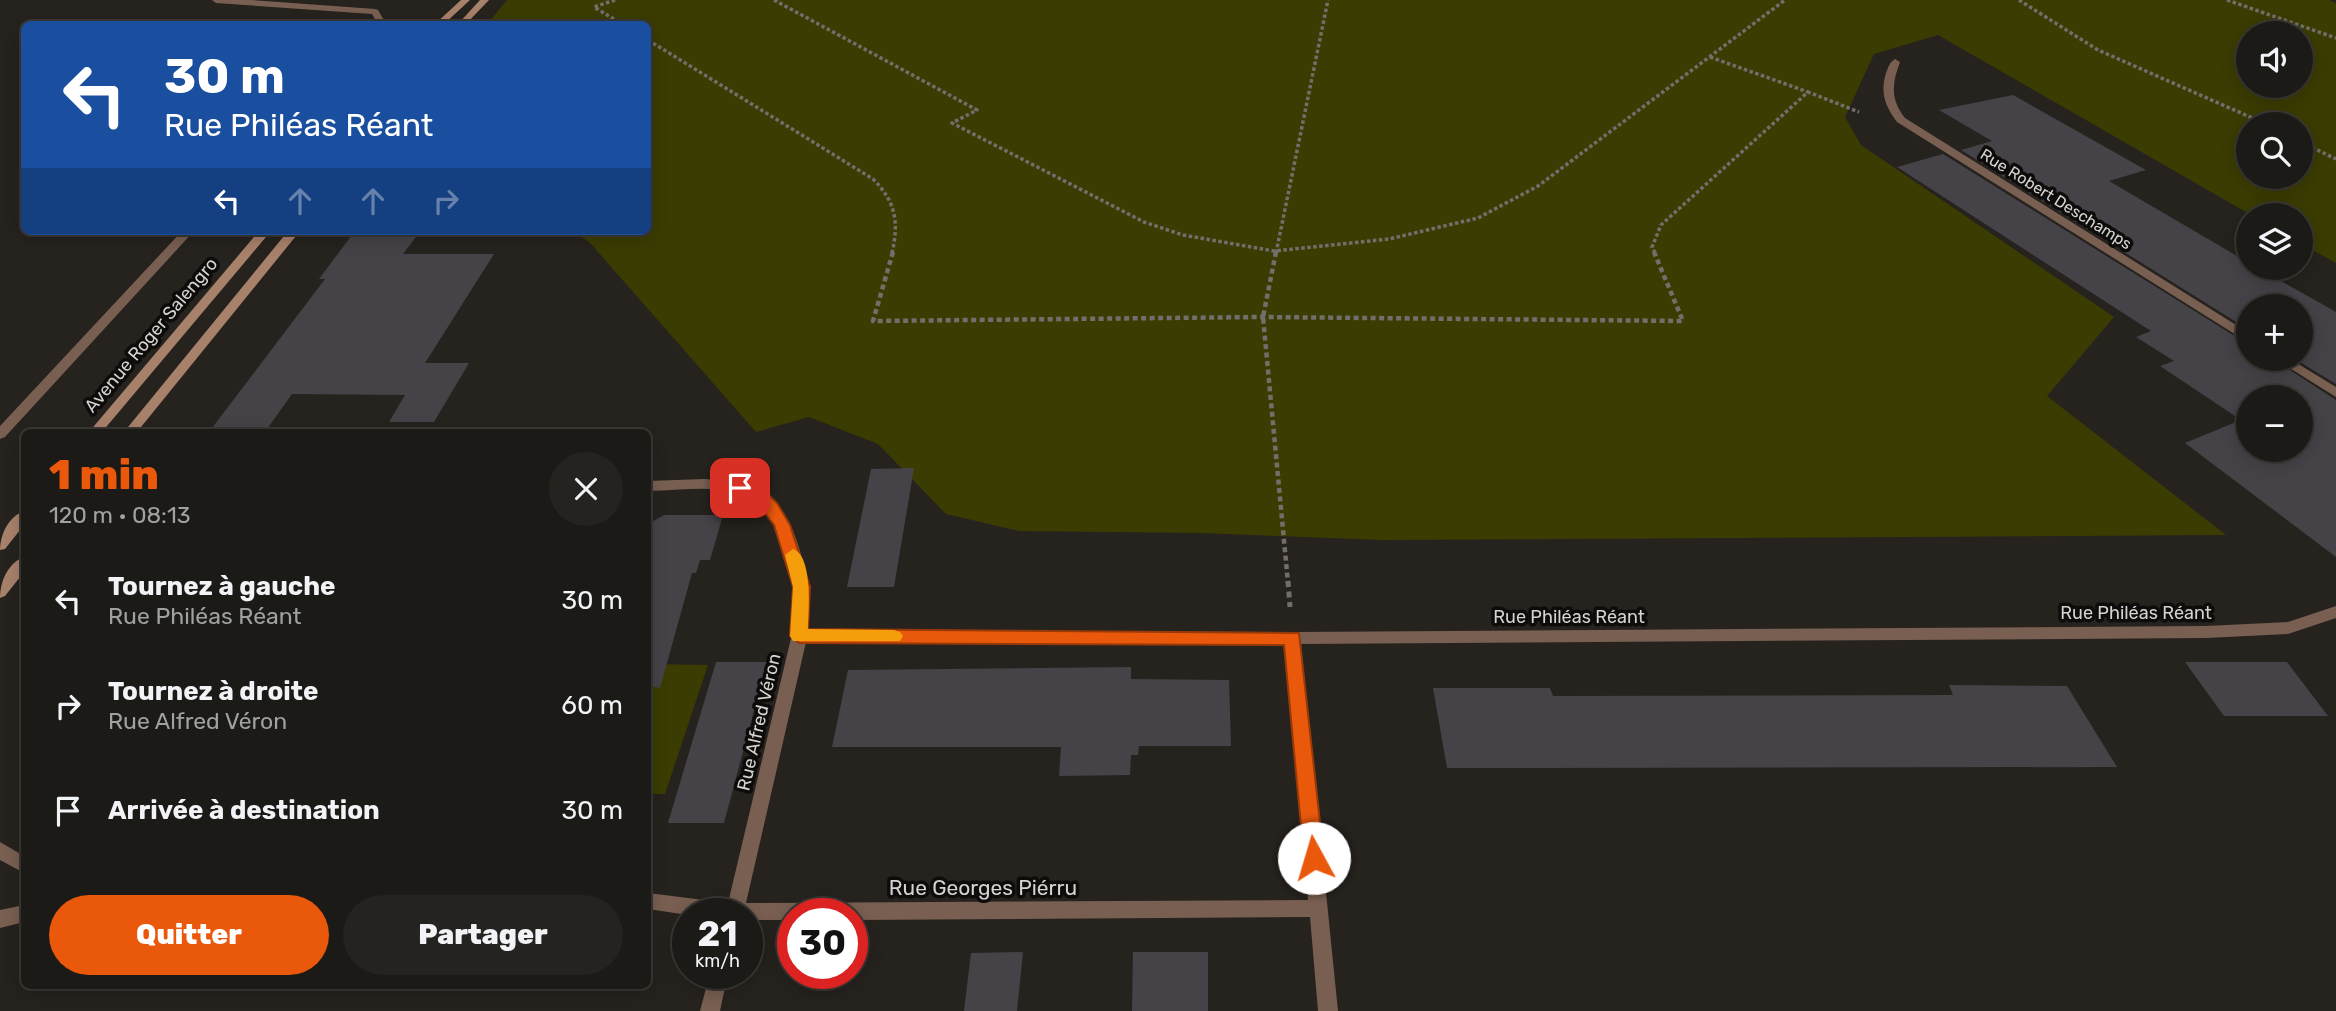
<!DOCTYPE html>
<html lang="fr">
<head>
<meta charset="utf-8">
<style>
	:root { --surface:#1c1a16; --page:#25231f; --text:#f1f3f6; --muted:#a0a1a1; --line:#3a3835; --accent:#ea580c }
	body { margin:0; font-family:Rubik,sans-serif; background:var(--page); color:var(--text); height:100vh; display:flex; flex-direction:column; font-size:26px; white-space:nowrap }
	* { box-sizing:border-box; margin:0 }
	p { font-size:23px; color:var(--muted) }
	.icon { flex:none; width:38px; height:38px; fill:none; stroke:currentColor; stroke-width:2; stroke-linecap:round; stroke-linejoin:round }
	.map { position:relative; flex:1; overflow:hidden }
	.panel { position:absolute; left:21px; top:429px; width:630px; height:560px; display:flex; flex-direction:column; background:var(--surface); border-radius:10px; box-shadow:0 4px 18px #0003,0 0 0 2px var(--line) }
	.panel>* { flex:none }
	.hud { position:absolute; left:21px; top:21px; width:630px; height:214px; border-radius:10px; box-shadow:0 4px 18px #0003,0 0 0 2px var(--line); background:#1a4fa0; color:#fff; overflow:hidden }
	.tools { position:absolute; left:2236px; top:21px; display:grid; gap:14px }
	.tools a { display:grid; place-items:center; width:77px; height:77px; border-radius:50%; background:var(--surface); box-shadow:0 4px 18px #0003,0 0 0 2px var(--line); font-size:35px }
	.speed { position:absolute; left:672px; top:898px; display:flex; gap:14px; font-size:35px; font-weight:700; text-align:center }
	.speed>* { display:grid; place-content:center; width:91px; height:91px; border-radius:50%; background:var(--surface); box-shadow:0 4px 18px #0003,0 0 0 2px var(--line); line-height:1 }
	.speed small { font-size:18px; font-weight:400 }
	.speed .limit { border:10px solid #d22; background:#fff; color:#111 }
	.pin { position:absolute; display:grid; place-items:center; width:60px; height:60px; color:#fff; margin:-30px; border-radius:14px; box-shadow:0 4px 10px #0006 }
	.me { position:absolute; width:77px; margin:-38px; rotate:354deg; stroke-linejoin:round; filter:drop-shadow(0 0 5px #0008) }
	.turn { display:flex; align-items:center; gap:24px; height:147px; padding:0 28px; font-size:32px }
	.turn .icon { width:91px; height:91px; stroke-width:2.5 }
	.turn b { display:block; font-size:49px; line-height:60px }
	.lanes { display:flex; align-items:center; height:66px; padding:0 28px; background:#0003; justify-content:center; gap:35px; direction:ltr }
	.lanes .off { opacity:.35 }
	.round { display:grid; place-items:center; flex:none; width:74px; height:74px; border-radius:37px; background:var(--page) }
	.overview { display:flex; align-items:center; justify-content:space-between; height:119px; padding:0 28px }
	h1 { font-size:42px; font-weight:800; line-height:52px; color:var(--accent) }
	.button { display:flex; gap:14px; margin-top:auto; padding:14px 28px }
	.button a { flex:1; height:80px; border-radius:42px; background:var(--accent); color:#fff; font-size:28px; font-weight:800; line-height:80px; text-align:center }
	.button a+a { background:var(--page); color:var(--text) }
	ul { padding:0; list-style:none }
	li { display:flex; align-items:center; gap:21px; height:105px; padding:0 28px }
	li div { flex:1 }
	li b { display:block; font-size:26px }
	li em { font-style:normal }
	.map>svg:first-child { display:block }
</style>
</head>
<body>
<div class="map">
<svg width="2336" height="1011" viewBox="0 0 2336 1011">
	<rect width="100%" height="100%" fill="#26221e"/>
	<!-- green -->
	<path fill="#3b3c02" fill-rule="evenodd" d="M507 0H2329L2336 3V263L2301 244V215H2251L1938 35 1874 54 1845 117 1861 145 2114 317 2047 396 2226 535 1383 540 1201 533 1019 531 946 514 878 444 809 417 756 432 591 244 574 231H648V24H487ZM2249 33H2301V86H2249ZM2249 124H2301V177H2249Z
		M648 664 708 665 665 794H648Z"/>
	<!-- building -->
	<path fill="#454348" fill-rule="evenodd" d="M2013 95 2146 170 2109 181 2249 263V268H2258L2336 312V384L2295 359H2301V306H2249V330L1961 150 1992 141 1939 110Z
		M1943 154 2249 345V359H2273L2336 400V557L2185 443 2241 420 2160 366 2174 361 2136 337 2151 331 1897 167ZM2249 397H2301V450H2249Z
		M355 231 419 233 403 254H494L425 363H469L434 422H389L405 395 292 394 265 432H209L325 279H319Z
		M914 468 894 587H847L871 469Z
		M664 515H723L710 560H700L696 573H692L660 688 648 686V524Z
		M716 662H767L724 823H668Z
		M2185 662H2287L2328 716H2224Z
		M1131 667V679L1229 680 1231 746H1139L1138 755H1131L1130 775 1059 776 1061 747H832L848 670Z
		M1949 685 2067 686 2117 767 1447 768 1433 688H1550L1553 696 1953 695Z
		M1023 952 1017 1011H964L971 953Z
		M1133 952H1208V1011H1132Z"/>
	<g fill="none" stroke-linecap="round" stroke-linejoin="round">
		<!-- path-far2 -->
		<path stroke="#726e6b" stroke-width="3.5" stroke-dasharray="3.5 2.5" stroke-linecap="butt" d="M615 0 594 7 622 24
			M774 0 977 110 952 123 1144 222 1183 235 1274 251 1389 239 1478 218 1538 186 1785 0
			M2019 0 2098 50 2266 124
			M2227 0 2336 38
			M648 40 873 179C896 202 899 222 892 253
			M1710 57 1808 92
			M2301 142 2336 159
			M1276 253 1328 0
			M1655 253 1652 247 1661 225 1808 92 1859 112"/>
		<!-- path-far1 -->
		<path stroke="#726e6b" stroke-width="4.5" stroke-dasharray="5 3.5" stroke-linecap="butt" d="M893 252 873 321 1263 317 1683 321 1654 252
			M1276 252 1263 317 1288 583"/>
		<!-- path -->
		<path stroke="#726e6b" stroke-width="5" stroke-dasharray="6 4.5" stroke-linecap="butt" d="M1288 581 1290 607"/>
		<!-- service -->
		<path fill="#785f51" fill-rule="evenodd" d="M212 0H251L375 9 378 10 385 22 383 24H374L376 21 372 14 216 3Z
			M182 231H194L5 437 0 439V426Z"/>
		<!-- minor -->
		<path fill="#785f51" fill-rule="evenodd" d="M1895 59 1900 62C1892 83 1890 99 1905 118L2249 333V343L1897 122C1885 106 1880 93 1886 73 1889 66 1889 63 1895 59Z
			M2275 359H2290L2336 387V397Z
			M704 479C723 480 745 481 762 491 800 513 812 590 808 630L1293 632 2206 626 2288 622 2336 606V618L2288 634 2206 638 1301 644 1338 1011H1318L1310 917 852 920V914H793V920H747V914L688 915 648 909V893L728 903 792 634C797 590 789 507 739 493 710 485 677 491 648 491V481ZM806 642 1286 644 1308 900 746 903Z
			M0 842 24 856V873L0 860Z
			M24 905V922L0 928V910Z
			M710 973H728L720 1011H700Z"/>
		<!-- secondary -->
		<path fill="#a8816b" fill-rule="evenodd" d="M461 0H470L444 24H435Z
			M480 0H489L466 24H458Z
			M259 231H271L102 432H89Z
			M288 231H300L137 432H124Z
			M24 511V525L5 549 0 550C0 535 8 517 24 511Z
			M24 557V572L5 596 0 598C0 581 8 563 24 557Z"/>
	</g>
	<!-- route -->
	<path fill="#ea580c" stroke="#983908" stroke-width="2" d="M740 483 766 492 777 503 790 525 810 587 808 629 1299 633 1324 858 1321 864 1314 867 1307 864 1304 858 1284 645 799 643 790 636 793 587 774 525 755 500 735 492V484Z"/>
	<!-- slow -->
	<path fill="#f59e0b" d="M793 549C813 555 809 612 808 629L894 630 900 632 903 636 900 641H793L790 636 793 587 785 555Z"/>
	<g text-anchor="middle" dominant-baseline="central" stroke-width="7" stroke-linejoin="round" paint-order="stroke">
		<!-- far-street labels -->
		<g font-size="16" fill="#d5d2d0" stroke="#0d0c0a">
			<text transform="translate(2056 199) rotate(32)">Rue Robert Deschamps</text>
		</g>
		<!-- street labels -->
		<g font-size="18" fill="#d5d2d0" stroke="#0d0c0a">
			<text transform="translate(151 335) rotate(-50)">Avenue Roger Salengro</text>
			<text x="2136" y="613">Rue Philéas Réant</text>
			<text x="1569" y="617">Rue Philéas Réant</text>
			<text transform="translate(759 722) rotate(-77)">Rue Alfred Véron</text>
		</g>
		<!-- near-street labels -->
		<g font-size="21" fill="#d5d2d0" stroke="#0d0c0a">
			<text x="983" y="887">Rue Georges Piérru</text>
		</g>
	</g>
</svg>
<div class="tools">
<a><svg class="icon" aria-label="sound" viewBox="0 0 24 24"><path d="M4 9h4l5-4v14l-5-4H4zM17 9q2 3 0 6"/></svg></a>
<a><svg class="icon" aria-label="search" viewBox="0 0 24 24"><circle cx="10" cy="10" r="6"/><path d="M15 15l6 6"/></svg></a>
<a><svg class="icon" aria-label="layers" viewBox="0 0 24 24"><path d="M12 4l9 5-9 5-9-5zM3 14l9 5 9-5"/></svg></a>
<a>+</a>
<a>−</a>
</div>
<div class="speed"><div>21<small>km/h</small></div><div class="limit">30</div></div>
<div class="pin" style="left:740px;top:488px;background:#d93025"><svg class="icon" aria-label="arrive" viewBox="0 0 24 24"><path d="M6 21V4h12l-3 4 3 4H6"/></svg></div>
<svg class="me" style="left:1314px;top:858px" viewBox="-20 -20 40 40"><circle r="19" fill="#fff"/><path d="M0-13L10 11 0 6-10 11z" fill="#ea580c"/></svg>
<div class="hud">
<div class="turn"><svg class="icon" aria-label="left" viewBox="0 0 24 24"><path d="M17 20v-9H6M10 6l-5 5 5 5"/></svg><div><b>30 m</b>Rue Philéas Réant</div></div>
<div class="lanes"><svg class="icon" aria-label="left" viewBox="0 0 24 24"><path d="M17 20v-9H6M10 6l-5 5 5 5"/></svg><svg class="icon off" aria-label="ahead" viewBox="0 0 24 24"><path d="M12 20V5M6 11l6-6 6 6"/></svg><svg class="icon off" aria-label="ahead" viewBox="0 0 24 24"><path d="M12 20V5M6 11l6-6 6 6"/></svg><svg class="icon off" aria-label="right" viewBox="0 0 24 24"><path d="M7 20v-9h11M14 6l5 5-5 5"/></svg></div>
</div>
<section class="panel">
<div class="overview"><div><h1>1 min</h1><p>120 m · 08:13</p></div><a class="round"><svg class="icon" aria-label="close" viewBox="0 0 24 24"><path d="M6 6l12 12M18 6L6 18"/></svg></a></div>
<ul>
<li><svg class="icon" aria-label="left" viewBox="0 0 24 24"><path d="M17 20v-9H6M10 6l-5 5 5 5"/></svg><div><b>Tournez à gauche</b><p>Rue Philéas Réant</p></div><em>30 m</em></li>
<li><svg class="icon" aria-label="right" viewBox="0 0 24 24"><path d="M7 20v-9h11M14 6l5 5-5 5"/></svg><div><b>Tournez à droite</b><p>Rue Alfred Véron</p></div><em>60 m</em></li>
<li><svg class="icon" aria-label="arrive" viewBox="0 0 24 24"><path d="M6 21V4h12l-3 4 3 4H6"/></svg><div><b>Arrivée à destination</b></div><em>30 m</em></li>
</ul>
<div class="button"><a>Quitter</a><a>Partager</a></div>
</section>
</div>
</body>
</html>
